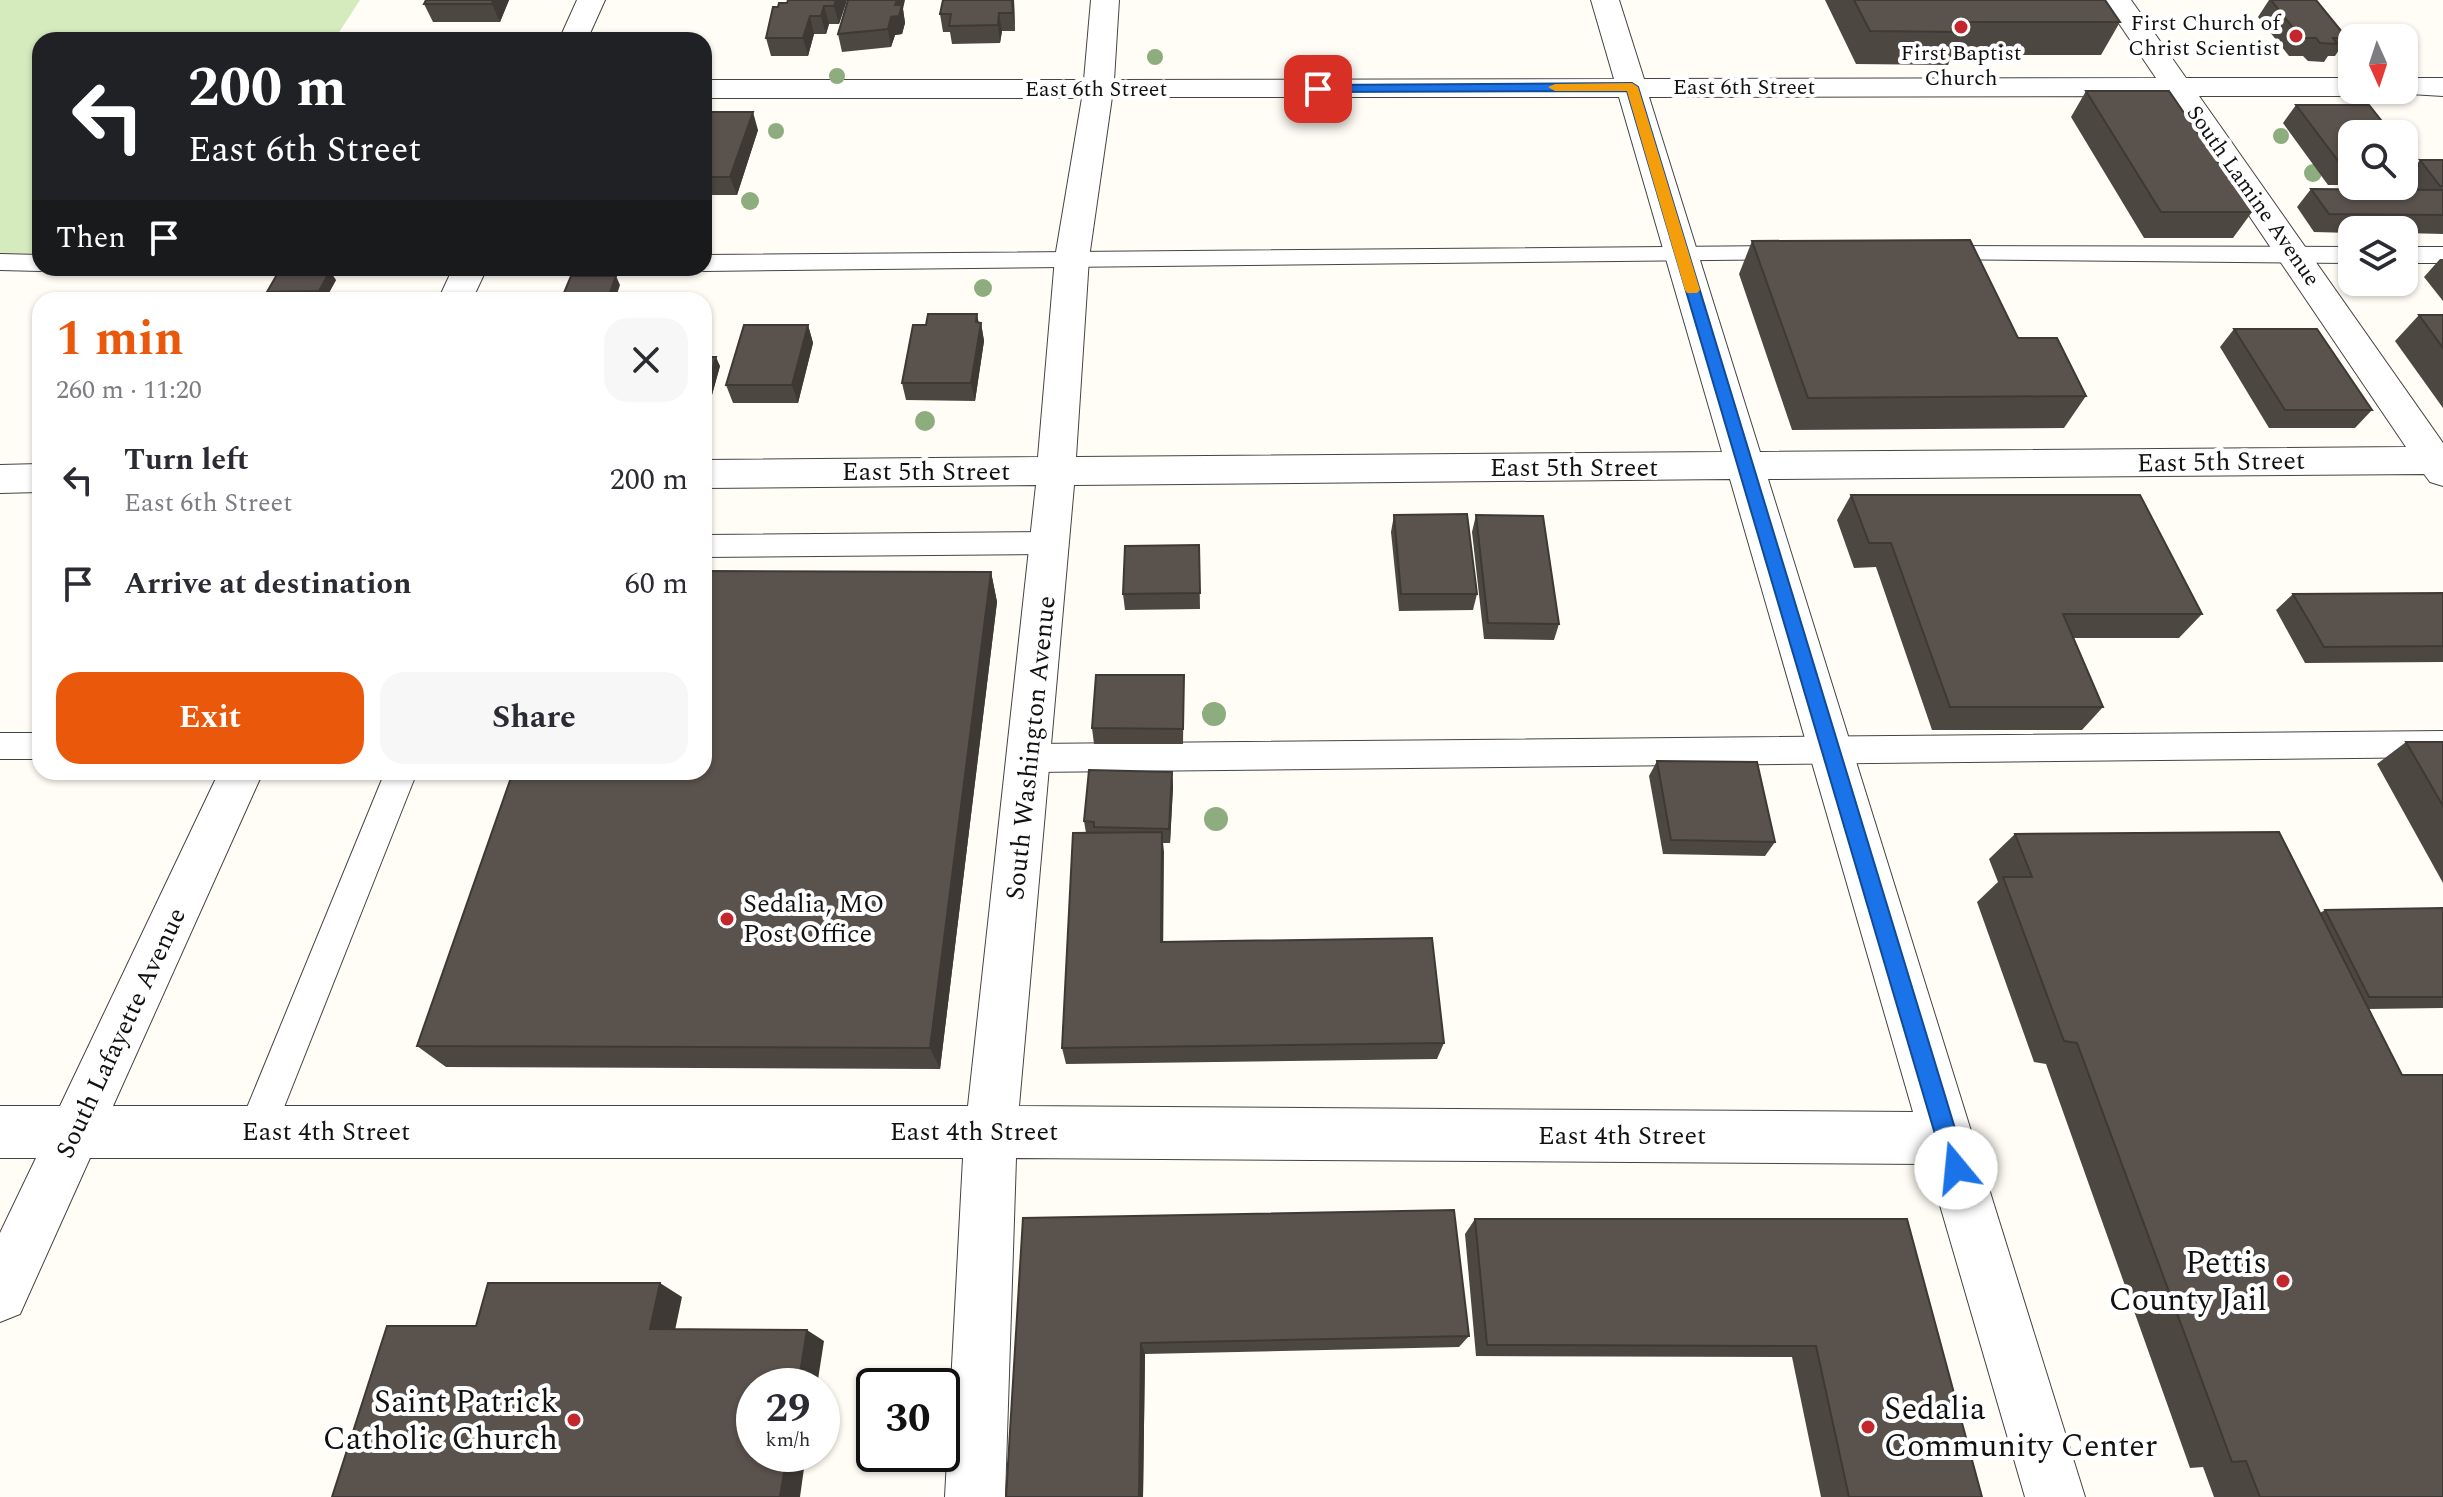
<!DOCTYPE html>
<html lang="en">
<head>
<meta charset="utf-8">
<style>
	:root { --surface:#fff; --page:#f7f7f7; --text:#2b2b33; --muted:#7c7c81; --accent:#ea580c }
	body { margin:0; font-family:Spectral,serif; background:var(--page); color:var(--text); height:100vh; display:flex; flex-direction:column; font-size:30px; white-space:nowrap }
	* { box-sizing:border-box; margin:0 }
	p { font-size:26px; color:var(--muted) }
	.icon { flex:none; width:44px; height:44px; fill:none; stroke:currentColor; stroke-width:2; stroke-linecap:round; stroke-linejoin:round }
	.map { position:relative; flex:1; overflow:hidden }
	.sheet { position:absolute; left:32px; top:292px; width:680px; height:488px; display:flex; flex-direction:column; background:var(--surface); border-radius:24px; box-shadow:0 2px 6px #0004 }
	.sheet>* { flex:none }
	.hud { position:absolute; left:32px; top:32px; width:680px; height:244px; border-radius:24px; box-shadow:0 2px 6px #0004; background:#202124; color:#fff; overflow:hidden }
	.needle { width:52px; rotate:177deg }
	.tools { position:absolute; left:2338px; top:24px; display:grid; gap:16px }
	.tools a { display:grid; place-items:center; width:80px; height:80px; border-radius:16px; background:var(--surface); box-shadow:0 2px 6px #0004; font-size:40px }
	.speed { position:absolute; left:736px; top:1368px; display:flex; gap:16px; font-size:40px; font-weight:700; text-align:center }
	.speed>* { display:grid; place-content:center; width:104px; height:104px; border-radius:50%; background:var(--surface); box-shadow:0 2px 6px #0004; line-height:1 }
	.speed small { font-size:20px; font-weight:400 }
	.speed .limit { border:4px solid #111; border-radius:12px; background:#fff; color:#111 }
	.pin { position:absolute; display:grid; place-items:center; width:68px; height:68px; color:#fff; margin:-34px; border-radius:16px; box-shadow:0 4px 12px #0006 }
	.me { position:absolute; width:88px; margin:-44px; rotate:343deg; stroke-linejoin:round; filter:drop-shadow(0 0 6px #0008) }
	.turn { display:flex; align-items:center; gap:28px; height:168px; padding:0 24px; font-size:36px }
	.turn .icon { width:104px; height:104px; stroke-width:2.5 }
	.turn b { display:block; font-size:56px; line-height:68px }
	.then { display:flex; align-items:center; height:76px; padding:0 24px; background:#0003; gap:16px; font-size:30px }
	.round { display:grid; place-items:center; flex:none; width:84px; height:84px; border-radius:24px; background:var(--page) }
	.summary { display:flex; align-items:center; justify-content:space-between; height:136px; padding:0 24px }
	h1 { font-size:48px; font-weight:700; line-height:60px; color:var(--accent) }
	.action { display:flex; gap:16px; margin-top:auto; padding:16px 24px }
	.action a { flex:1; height:92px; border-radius:24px; background:var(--accent); color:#fff; font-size:32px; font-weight:700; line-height:92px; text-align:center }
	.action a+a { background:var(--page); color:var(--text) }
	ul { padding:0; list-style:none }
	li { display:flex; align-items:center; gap:24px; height:104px; padding:0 24px }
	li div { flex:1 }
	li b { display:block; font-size:30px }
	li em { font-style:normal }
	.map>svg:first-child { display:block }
</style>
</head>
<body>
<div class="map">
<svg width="2443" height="1497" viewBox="0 0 2443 1497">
	<rect width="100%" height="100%" fill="#fffdf5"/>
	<!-- green -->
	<path fill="#d5ebbd" d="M0 0H360L334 40H40V268H182L179 271 0 270Z"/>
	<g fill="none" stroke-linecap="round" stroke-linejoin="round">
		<defs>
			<path id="service" d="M1789 246 1798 249 1801 254 1798 259 704 271 695 268H704V255Z
				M1935 246 2352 247V263L1926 259 1923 254 1926 249Z
				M2404 247H2443V263H2404Z
				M0 254 40 255V268H49L40 271 0 270Z
				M1051 532 1061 535 1065 543 1061 551 1051 554 704 557V535Z
				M2443 731V757L1031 772 1020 768 1015 758 1020 748 1031 744Z
				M0 733H40V759H0Z
				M385 772H417L269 1145 256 1151 243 1145 237 1132Z"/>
			<path id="minor" d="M577 0H605L587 40H559Z
				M1091 0H1119L1114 80 1614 79 1591 0H1619L1644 79 2156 78 2103 0H2131L2186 78H2352V90H2365L2352 96H2199L2443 443V486L2430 482 2424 474 1768 479 2085 1497H2025L1928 1164 1016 1158 1005 1497H945L963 1158H90L20 1314 0 1322V1233L36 1158H0V1106H60L219 772H263L113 1106H968L1036 485 704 488V460L1038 457 1055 258 1082 98H704V80H1084ZM2168 96 2406 447 1760 452 1649 97ZM1112 97H1619L1722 452 1076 457 1089 258ZM1730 479 1913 1112 1019 1106 1074 485Z
				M2404 78H2443V96L2393 93 2391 90H2404Z
				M453 268H487L472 300H438Z
				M40 464V492L0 493V465Z"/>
		</defs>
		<!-- service casing -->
		<use href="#service" stroke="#444" stroke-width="2"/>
		<!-- minor casing -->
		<use href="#minor" stroke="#444" stroke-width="2"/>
		<!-- service -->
		<use href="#service" fill="#fff" fill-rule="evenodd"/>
		<!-- minor -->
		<use href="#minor" fill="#fff" fill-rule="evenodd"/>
	</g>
	<!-- trees -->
	<g fill="#8dad7f">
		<circle cx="1155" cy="57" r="8"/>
		<circle cx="837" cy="76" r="8"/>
		<circle cx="776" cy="131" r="8"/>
		<circle cx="2281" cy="136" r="8"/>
		<circle cx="2313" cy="173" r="9"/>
		<circle cx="750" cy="201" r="9"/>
		<circle cx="983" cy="288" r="9"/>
		<circle cx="925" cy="421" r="10"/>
		<circle cx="1214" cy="714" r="12"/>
		<circle cx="1216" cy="819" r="12"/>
	</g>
	<!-- wall -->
	<path fill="#4d4742" d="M426 0H509L500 22H433L424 4Z
		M788 0H847L839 24H829L826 34H814L808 56H771L766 38 778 7 787 3Z
		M1014 0 1015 31H1002L1000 43 952 44 950 32H943L940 14Z
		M1825 0H2105L2120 22 2101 55H1952L1948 65 1856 64Z
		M2269 0H2316L2347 38 2335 56H2328L2324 62 2308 61 2303 56H2289L2258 17Z
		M903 9 905 23 902 34 895 35 891 47 842 52 838 34Z
		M2086 91 2252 212 2233 238H2144L2071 117Z
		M2296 105 2352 134V185H2328L2283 123Z
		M704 112 758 130 737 195H704Z
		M2404 149 2417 164 2420 160H2443V234L2404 233V230H2352V233L2314 232 2297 207 2311 189 2414 190 2407 180 2404 183Z
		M1752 241 2018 338 2086 396 2064 428 1792 430 1739 274Z
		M2440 259H2443V301L2424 277Z
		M336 280 325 300H273L267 292Z
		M2419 315H2443V408L2395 341Z
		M979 323H981L984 341 975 401 906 400 902 383Z
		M808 325 813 343 798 403H733L726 385Z
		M2234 329 2372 410 2355 428H2269L2220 347Z
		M704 357 720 366 710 402H704Z
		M1851 495 2202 614 2179 638H2073L2103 707 2082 730H1932L1876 567 1854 568 1837 520Z
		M1394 515 1477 594 1473 610 1399 611 1391 532Z
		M1476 515 1559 624 1554 640 1484 639 1472 532Z
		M1199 545 1200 609 1125 610 1123 594Z
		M991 572 997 602 940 1069 446 1067 417 1046Z
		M2443 593V662L2305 663 2276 610 2293 594Z
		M1184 675 1183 744H1094L1092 728Z
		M2406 742H2443V883L2377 764Z
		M1657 761 1775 842 1765 856 1663 854 1649 776Z
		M1172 772 1173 787 1170 843H1163V942L1444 1043 1437 1059 1066 1064 1062 1048 1086 833 1084 821Z
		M2015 834 2320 913 2325 910 2443 908V1008L2368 1009 2443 1497H2214L2203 1467 2190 1468 2046 1064 2034 1062 1977 902 1998 882 1989 859Z
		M1023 1218 1469 1336 1459 1347 1145 1354 1143 1497H1006Z
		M1475 1219H1907L1982 1497H1821L1792 1357 1476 1356 1465 1234Z"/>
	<!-- shaded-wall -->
	<path fill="#3f3936" d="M493 0H509L500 22 492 4Z
		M836 0H847L839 24 834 6Z
		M897 0H905L903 9 905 23 902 34 895 35 891 47 888 29Z
		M1012 0H1014L1015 31 1013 13Z
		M824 6 829 24 826 34 821 16Z
		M999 13 1002 31 1000 43 998 25Z
		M810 16 814 34 808 56 803 38Z
		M753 112 758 130 737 195 730 177Z
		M330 271 336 280 325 300 319 291Z
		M616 276 620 285 615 300H607Z
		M977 314 980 329 981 323 984 341 975 401 971 383Z
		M808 325 813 343 798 403 792 385Z
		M716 357 720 366 710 402 706 392Z
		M991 572 997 602 940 1069 930 1048Z
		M1172 772 1173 787 1170 843 1169 829Z
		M1162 832 1164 852 1163 961 1161 942Z
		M660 1283 682 1297 673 1340 650 1329Z
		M807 1330 824 1341 817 1386H798Z
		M1141 1343 1145 1354 1143 1497H1139Z
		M787 1454H806L800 1497H780Z"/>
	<!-- building -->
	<path fill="#5a524d" stroke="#3f3936" stroke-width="2" d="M426 0H493L492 4H424Z
		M788 0H836L834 6H824L821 16H810L803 38H766L773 7H778L779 3H787Z
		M848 0H897L895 5H902L899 16 891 17 888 29 838 34Z
		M943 0H1012L1013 13H999L998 25 949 26 951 14H940Z
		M1854 0H2105L2120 22H1958L1963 32 1870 31Z
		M2271 0H2316L2347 38H2333L2337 44 2320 43 2316 38H2301Z
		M2086 91H2169L2252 212H2161Z
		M2296 105H2369L2392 134H2352V166H2342Z
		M704 112H753L730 177H704Z
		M2404 149 2418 166H2404Z
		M2420 160H2443V186H2440Z
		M2311 189 2443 190V215L2329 214Z
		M1970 240 2018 338H2057L2086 396 1808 398 1752 241Z
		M279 271H330L319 291 267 292Z
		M571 276H616L607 300H561Z
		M928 314H977L976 322 981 323 971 383H902L913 325H926Z
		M2419 315H2443V348Z
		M744 325H808L792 385H726Z
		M2234 329H2317L2372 410H2285Z
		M704 357H716L706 392H704Z
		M1851 495H2140L2202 614H2063L2103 707H1950L1891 543H1869Z
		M1467 514 1477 594H1401L1394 515Z
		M1476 515 1543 516 1559 624 1488 623Z
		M1199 545 1200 593 1123 594 1125 546Z
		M704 571 991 572 930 1048 417 1046 513 772H704Z
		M2443 593V646L2324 647 2293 594Z
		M1096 675H1184L1183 729 1092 728Z
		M2406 742H2443V806Z
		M1657 761 1757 762 1775 842 1671 840Z
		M1089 770 1172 772 1169 829 1094 827V822L1084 821Z
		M1162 832 1161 942 1432 938 1444 1043 1062 1048 1073 833Z
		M2279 832 2402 1075H2443V1497H2260L2246 1461 2232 1462 2077 1043 2064 1041 2003 877H2032L2015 834Z
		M2443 908V997H2369L2325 910Z
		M1454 1210 1469 1336 1141 1343 1139 1497H1006L1023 1218Z
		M1475 1219H1907L1982 1497H1849L1816 1346 1487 1345Z
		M488 1283H660L650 1329 807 1330 798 1386H754V1454H787L780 1497H332L387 1326H476Z"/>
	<!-- route -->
	<path fill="#1a73e8" stroke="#114b97" stroke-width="2" d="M1632 83 1638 87 1967 1168 1964 1176 1956 1179 1948 1176 1945 1168 1627 91 1318 92 1312 89 1318 85Z"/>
	<!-- slow -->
	<path fill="#f59e0b" d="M1632 83 1638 87 1700 290 1697 293H1687L1685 290 1627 91H1555L1548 87 1555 84Z"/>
	<!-- markers -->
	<g fill="#c4262e" stroke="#fff" stroke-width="3">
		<circle cx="1961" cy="27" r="8"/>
		<circle cx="2296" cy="36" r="8"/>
		<circle cx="727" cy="919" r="8"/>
		<circle cx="2283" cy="1281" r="8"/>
		<circle cx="574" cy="1420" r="8"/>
		<circle cx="1868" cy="1427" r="8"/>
	</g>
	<g text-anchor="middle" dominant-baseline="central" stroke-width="8" stroke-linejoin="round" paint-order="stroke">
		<!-- far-poi labels -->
		<g font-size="22" fill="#111" stroke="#fff" text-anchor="end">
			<text x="2280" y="23">First Church of<tspan x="2280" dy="25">Christ Scientist</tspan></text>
			<text x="1961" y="53" text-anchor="middle">First Baptist<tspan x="1961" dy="25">Church</tspan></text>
		</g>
		<!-- far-street labels -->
		<g font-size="22" fill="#111" stroke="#fff">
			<text x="1744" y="87">East 6th Street</text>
			<text x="1096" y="89">East 6th Street</text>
			<text transform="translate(2253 196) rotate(55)">South Lamine Avenue</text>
		</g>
		<!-- street labels -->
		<g font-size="26" fill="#111" stroke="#fff">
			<text transform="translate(2221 462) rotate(-1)">East 5th Street</text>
			<text x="1574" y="468">East 5th Street</text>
			<text x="926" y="472">East 5th Street</text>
			<text transform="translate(1031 748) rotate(-84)">South Washington Avenue</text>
			<text transform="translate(121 1033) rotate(-65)">South Lafayette Avenue</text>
			<text x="326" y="1132">East 4th Street</text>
			<text x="974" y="1132">East 4th Street</text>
			<text x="1622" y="1136">East 4th Street</text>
		</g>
		<!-- poi labels -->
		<g font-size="26" fill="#111" stroke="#fff" text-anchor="start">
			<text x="743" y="904">Sedalia, MO<tspan x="743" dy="30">Post Office</tspan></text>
		</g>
		<!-- near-poi labels -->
		<g font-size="32" fill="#111" stroke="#fff" text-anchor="end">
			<text x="2267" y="1263">Pettis<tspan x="2267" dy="37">County Jail</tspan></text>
			<text x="558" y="1402">Saint Patrick<tspan x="558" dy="37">Catholic Church</tspan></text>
			<text x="1884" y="1409" text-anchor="start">Sedalia<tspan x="1884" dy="37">Community Center</tspan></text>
		</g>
	</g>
</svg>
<div class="tools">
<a><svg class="needle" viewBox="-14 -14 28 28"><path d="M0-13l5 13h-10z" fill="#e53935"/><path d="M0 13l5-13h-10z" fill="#7c7c81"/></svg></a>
<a><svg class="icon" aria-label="search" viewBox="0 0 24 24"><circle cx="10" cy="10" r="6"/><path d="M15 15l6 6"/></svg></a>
<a><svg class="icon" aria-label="layers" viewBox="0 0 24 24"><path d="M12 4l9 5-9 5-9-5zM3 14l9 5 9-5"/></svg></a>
</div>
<div class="speed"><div>29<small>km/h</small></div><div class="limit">30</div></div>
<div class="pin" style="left:1318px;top:89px;background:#d93025"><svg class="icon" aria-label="arrive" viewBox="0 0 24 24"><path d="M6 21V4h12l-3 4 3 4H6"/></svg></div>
<svg class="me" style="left:1956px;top:1168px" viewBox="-20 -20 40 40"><circle r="19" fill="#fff"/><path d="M0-13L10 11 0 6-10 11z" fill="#1a73e8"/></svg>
<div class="hud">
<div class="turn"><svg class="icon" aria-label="left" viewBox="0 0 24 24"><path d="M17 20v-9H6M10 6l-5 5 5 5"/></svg><div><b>200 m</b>East 6th Street</div></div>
<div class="then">Then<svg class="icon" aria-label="arrive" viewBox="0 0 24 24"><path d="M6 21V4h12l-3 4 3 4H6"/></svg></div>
</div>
<section class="sheet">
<div class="summary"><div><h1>1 min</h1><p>260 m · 11:20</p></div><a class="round"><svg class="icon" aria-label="close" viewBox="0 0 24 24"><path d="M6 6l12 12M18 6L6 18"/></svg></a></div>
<ul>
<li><svg class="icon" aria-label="left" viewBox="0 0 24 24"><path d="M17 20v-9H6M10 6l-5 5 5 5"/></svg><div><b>Turn left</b><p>East 6th Street</p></div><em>200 m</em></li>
<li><svg class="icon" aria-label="arrive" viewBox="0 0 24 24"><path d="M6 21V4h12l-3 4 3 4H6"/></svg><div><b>Arrive at destination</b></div><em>60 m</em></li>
</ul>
<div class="action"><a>Exit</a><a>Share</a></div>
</section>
</div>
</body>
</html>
